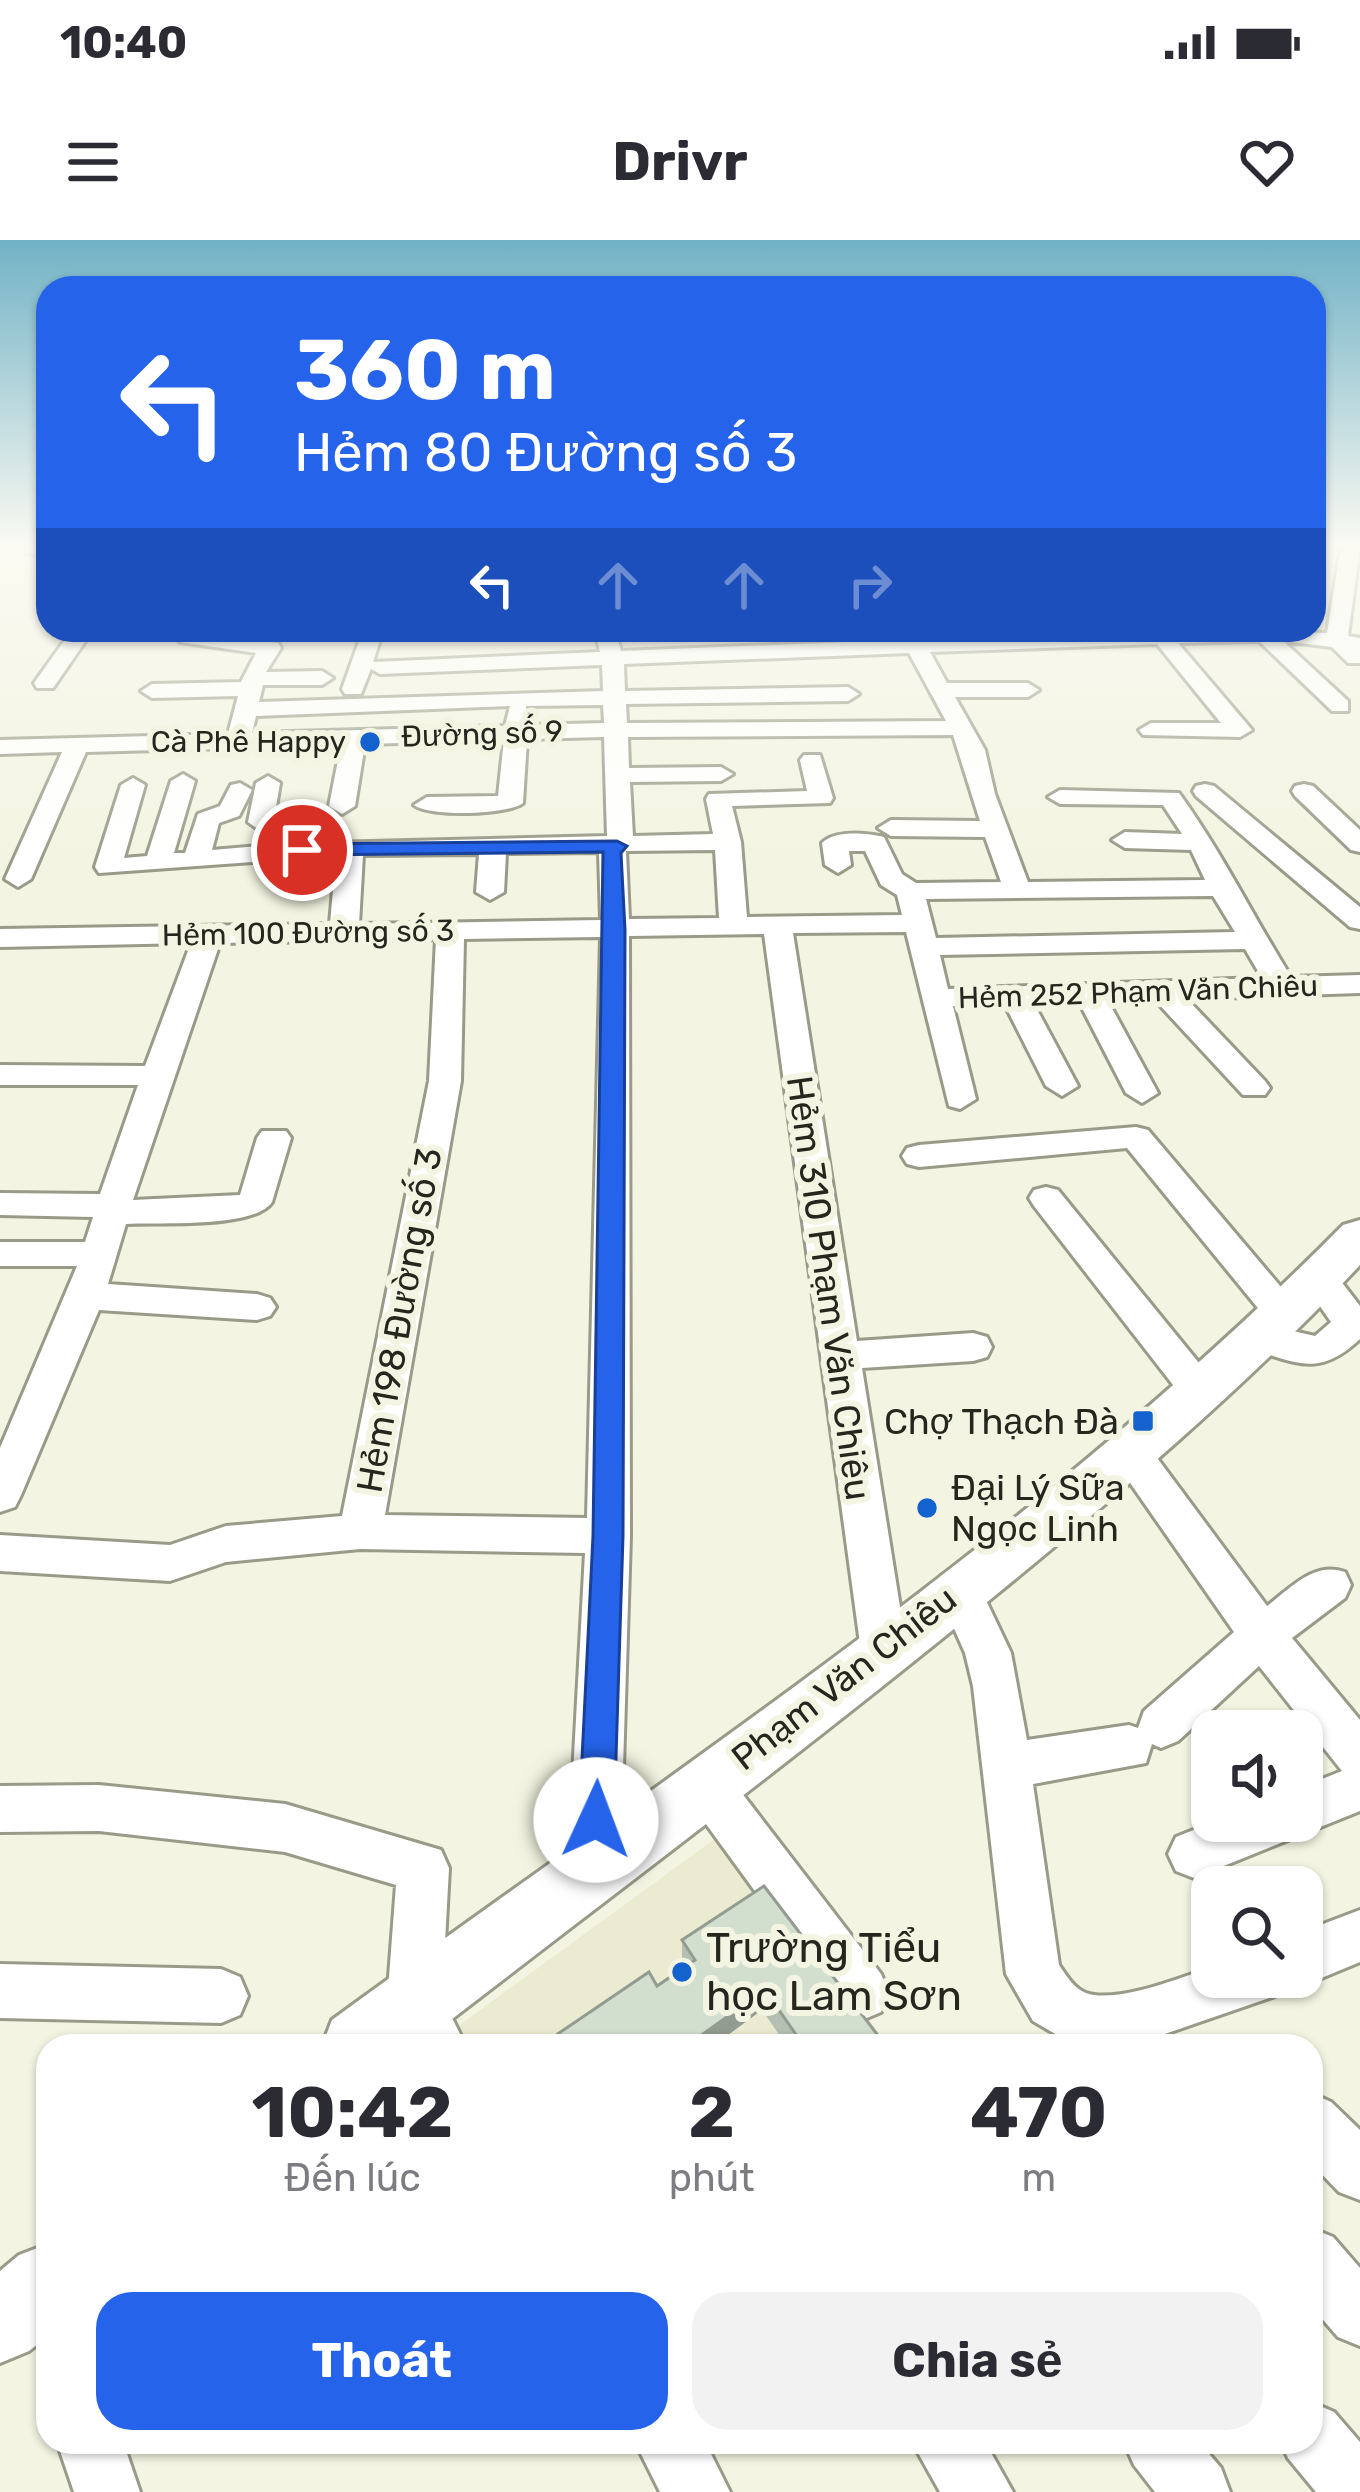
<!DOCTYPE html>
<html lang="vi">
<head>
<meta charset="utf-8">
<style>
	:root { --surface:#fff; --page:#f2f2f3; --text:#2b2b33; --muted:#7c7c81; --accent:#2563eb }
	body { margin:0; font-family:Rubik,sans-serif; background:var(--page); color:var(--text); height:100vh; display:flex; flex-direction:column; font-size:45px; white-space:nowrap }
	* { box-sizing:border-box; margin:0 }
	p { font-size:39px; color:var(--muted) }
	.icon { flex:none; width:66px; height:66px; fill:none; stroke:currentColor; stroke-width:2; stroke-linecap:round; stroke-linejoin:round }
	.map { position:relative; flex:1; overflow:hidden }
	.panel { position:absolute; left:36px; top:1794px; width:1287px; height:420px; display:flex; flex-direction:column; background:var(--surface); border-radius:36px; box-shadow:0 3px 9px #0004 }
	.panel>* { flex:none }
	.banner { position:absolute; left:36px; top:36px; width:1290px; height:366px; border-radius:36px; box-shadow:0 3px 9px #0004; background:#2563eb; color:#fff; overflow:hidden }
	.fabs { position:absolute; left:1191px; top:1470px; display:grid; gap:24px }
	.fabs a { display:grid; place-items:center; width:132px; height:132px; border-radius:24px; background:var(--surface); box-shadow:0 3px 9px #0004; font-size:60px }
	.pin { position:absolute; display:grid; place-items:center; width:102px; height:102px; color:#fff; margin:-51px; border:6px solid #fff; border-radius:50%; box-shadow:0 3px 12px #0007 }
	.me { position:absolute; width:132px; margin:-66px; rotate:2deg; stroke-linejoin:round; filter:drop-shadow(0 0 9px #0008) }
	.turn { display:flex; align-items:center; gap:42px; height:252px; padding:0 60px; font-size:54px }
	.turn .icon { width:156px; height:156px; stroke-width:2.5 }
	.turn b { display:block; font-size:84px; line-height:102px }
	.lanes { display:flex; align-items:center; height:114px; padding:0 60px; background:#0003; justify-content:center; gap:60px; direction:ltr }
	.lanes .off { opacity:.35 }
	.eta { display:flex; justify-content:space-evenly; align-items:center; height:204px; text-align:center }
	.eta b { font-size:72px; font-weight:700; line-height:84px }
	.button { display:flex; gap:24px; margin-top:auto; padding:24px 60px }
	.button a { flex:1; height:138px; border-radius:36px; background:var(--accent); color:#fff; font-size:48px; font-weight:700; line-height:138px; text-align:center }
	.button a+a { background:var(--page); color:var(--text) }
	.status { display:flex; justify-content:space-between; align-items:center; height:84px; padding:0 60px; background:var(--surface); direction:ltr }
	.status svg { height:33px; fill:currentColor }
	header { display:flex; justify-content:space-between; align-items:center; height:156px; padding:0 60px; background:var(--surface); font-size:54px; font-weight:700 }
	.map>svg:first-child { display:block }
</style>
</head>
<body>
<div class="status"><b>10:40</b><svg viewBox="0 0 49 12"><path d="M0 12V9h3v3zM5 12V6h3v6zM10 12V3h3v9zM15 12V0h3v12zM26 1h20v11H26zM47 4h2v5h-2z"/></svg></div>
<header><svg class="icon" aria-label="menu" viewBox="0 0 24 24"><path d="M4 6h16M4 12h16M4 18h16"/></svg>Drivr<svg class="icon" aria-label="heart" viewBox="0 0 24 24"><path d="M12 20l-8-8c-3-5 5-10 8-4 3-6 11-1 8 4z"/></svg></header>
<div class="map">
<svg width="1360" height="2252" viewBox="0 0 1360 2252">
	<rect width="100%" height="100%" fill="#f3f4e1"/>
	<!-- built -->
	<path fill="#eaebd0" d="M723 1593 889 1806H469L457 1787Z"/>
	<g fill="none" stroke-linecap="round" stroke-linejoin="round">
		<defs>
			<path id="minor" d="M25 306H48V315L26 313Z
				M1350 306H1360L1348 396 1360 398V423H1348L1332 407 1283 401 1348 461V471H1332L1259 401 1178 403 1252 490 1240 497 1143 495 1139 490 1151 483H1221L1157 404 930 412 947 443H1028L1039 450 1028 457H955L985 510 995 554 1028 642 1205 640 1191 610 1125 608 1112 600 1125 592 1182 594 1163 565 1060 564 1048 557 1060 550 1179 553C1221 611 1253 676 1291 737L1360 735V753L1187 759 1265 841 1270 848 1265 855H1243L1155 760 1108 761 1158 853 1142 863 1126 853 1079 762 1034 764 1078 846 1062 856 1046 846 1005 765 953 766 976 859 960 869 949 866 906 692 793 693 857 1101 973 1093 987 1097 992 1107 987 1117 973 1121 862 1128 907 1411 900 1425 884 1431 868 1425 861 1411 764 694 629 696 630 1296 620 1627 612 1645 594 1652 576 1645 568 1627 585 1313 360 1309 226 1322 170 1341 0 1331V1295L170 1305 226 1286 342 1276 429 841 436 699 220 703 133 960 240 955 257 898 262 891H286L291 898 272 962C254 989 159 982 126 984L108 1044 257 1054 270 1058 276 1067 270 1076 257 1080 99 1070 21 1255 15 1267 0 1272V1208L77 1026H0V1002H85L93 977 0 975V953L100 954 138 845H0V825L145 826 191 703 0 707V689L330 684 336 616 99 633 95 627 121 545 133 538 145 545 124 618 147 616 171 541 183 534 195 541 174 613H185L198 574 220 566 231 545 240 543 252 550 239 576 219 583 212 610 260 606 265 594 248 582 256 543 268 536 280 543 274 579 292 591 287 604 607 596 604 497 527 499 523 563C508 575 429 577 414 565L427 557 498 556 504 500 365 504 355 566 342 574 329 566 341 505 86 512 31 639 18 647 5 639 62 512 0 514V500L228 494 238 456 152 458 141 451 152 444 241 442 256 413 180 402 176 398 183 390 278 403 281 408 266 432 322 431 333 438 322 445H263L259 462 603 451 602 425 380 434 371 429 361 454H345L342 449 363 390H383L373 422 600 412 595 390H615L621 411 1148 390 1327 393 1340 313ZM909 413 946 481 627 483 626 464 848 461 859 454 848 447 625 451 624 424ZM603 465 604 483 528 485 526 466ZM510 466 505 486 252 493 256 476ZM953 495 980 581 891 580 878 588 891 596 985 597 1001 642 916 643 902 634 884 597C866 593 835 590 822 603L825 625 838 633 851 625 849 611H865L881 645 897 655 902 675 747 677 741 602 732 566 830 563 833 558 820 515H804L800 520 807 551 709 554 706 559 713 594 633 596 630 542 721 541 733 534 721 527 629 528 628 497ZM715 610 719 678 629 679 626 611ZM599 612 601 680 359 684 363 615 479 614 476 652 490 660 504 652 506 613ZM1213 656 1235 692 936 698 926 659ZM601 697 587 1278 385 1275 461 841 464 699ZM1245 709 1262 738 948 749 940 715Z
				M72 390H93L53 448H37L34 443Z
				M1205 544 1214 546 1360 667V689L1350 687 1196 556 1193 551 1196 546Z
				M1304 544 1313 546 1360 590V612L1351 610 1295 556 1292 551 1295 546Z
				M1136 887 1148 890 1297 1066 1303 1075 1297 1084 1284 1088 1271 1084 1127 908 919 927 907 924 902 916 907 908 919 905Z
				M1046 947 1058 950 1212 1139 1218 1149 1212 1159 1198 1164 1184 1159 1034 966 1029 958 1034 950Z
				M1317 1023 1330 1027 1360 1066V1099C1317 1139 1297 1122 1244 1107L1239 1097 1244 1087 1258 1083 1315 1096 1331 1082 1299 1036 1304 1027Z
				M1131 1198 1146 1203 1267 1366C1291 1348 1314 1321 1345 1332L1351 1345 1345 1358 1292 1398 1360 1480V1571L1194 1638 1176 1631 1168 1614 1176 1597 1216 1581H1302V1547L1342 1531 1259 1426 1178 1501 1161 1508 1152 1504 1146 1523 1033 1544 1059 1725C1066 1735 1074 1749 1086 1753 1116 1764 1183 1737 1212 1727V1737H1302V1692L1360 1670V1722L1302 1746 1283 1738 1275 1756 1130 1806H1076L1033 1781 1006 1734 973 1446 965 1413 936 1348 942 1335 958 1329 974 1335 1011 1413 1027 1500 1129 1485 1138 1488 1144 1471 1234 1392 1110 1214 1116 1203Z
				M707 1523 724 1530 881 1734 889 1753 881 1772 862 1780 843 1772 690 1562 682 1546 690 1530Z
				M99 1545 285 1564 441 1610 449 1628 442 1758 466 1806H408L387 1763 396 1645 285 1612 99 1591 0 1592V1546Z
				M0 1724 221 1729 240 1737 248 1756 240 1775 221 1783 0 1778Z
				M1311 1853 1331 1862 1360 1890V1960L1339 1952 1311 1923Z
				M1311 1988 1333 1997 1360 2028V2106L1338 2097 1311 2066Z
				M1311 2162 1334 2172 1360 2202V2252H1316L1288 2218 1281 2202H1311Z
				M57 2202H123L140 2252H74Z
				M635 2202H705L730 2252H660Z
				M912 2202H985L1013 2252H940Z
				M1124 2202H1199L1221 2228 1230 2252H1155L1134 2225Z"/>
			<path id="major" d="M1360 980V1025C1248 1145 1124 1250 997 1354 808 1509 611 1656 417 1806H322L332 1780C677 1528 1042 1290 1343 985Z
				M48 2004V2096L29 2111 0 2123V2031L19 2015Z"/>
		</defs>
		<!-- minor casing -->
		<use href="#minor" stroke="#999a88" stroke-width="6"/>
		<!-- major casing -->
		<use href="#major" stroke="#999a88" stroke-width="6"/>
		<!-- minor -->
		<use href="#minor" fill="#fff" fill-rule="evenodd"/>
		<!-- major -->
		<use href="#major" fill="#fff" fill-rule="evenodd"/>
	</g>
	<!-- wall -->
	<path fill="#b5c0b2" d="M682 1700 886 1806H787L762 1770 657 1746 685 1727 682 1721Z"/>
	<!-- shaded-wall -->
	<path fill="#939c91" d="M765 1750 762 1770 713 1806H686Z"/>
	<!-- building -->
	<path fill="#d2dfcf" stroke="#939c91" stroke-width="3" d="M764 1646 886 1806H804L765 1750 686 1806H540L649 1732 657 1746 695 1720 682 1700Z"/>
	<!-- sky -->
	<linearGradient id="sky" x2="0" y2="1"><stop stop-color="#71b2c6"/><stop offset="0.49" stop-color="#fafaf2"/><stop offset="1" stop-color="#fafaf2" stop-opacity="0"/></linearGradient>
	<rect width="1360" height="622" fill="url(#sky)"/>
	<!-- route -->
	<path fill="#2563eb" stroke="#184099" stroke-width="3" d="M617 601 627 606 621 613 625 690 623 1296 614 1580 609 1592 596 1596 584 1592 579 1580 593 1296 603 612 302 615 293 610 302 604Z"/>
	<!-- markers -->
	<g fill="#1462cd" stroke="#f3f4e1" stroke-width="4.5">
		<circle cx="370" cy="502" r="12"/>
		<rect x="1131" y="1169" width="24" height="24" rx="6"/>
		<circle cx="927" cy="1268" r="12"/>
		<circle cx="682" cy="1732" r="12"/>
	</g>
	<g text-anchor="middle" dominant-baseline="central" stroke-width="12" stroke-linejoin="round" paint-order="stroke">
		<!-- far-street labels -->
		<g font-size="30" fill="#25261e" stroke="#f3f4e1">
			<text transform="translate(482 494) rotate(-2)">Đường số 9</text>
			<text transform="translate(308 693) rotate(-1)">Hẻm 100 Đường số 3</text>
			<text transform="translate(1138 752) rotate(-2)">Hẻm 252 Phạm Văn Chiêu</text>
		</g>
		<!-- far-poi labels -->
		<g font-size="30" fill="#25261e" stroke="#f3f4e1" text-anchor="end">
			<text x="346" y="502">Cà Phê Happy</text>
		</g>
		<!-- street labels -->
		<g font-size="36" fill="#25261e" stroke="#f3f4e1">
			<text transform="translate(829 1048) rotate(82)">Hẻm 310 Phạm Văn Chiêu</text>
			<text transform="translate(399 1080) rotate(-80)">Hẻm 198 Đường số 3</text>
			<text transform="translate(844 1438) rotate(-38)">Phạm Văn Chiêu</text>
		</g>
		<!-- poi labels -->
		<g font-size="36" fill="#25261e" stroke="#f3f4e1" text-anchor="end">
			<text x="1119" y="1181">Chợ Thạch Đà</text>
			<text x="951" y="1247" text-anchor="start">Đại Lý Sữa<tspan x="951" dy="41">Ngọc Linh</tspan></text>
		</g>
		<!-- near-poi labels -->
		<g font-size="42" fill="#25261e" stroke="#f3f4e1" text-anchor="start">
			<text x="706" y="1708">Trường Tiểu<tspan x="706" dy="48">học Lam Sơn</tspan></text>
		</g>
	</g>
</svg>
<div class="fabs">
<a><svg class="icon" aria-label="sound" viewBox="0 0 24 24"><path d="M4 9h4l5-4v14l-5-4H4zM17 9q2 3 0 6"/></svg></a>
<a><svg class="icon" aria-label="search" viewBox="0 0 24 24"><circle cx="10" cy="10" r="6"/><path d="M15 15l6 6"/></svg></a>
</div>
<div class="pin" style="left:302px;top:610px;background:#d93025"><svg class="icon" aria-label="arrive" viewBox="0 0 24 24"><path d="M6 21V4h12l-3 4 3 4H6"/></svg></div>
<svg class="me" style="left:596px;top:1580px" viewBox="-20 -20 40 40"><circle r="19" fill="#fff"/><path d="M0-13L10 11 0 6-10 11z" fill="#2563eb"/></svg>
<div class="banner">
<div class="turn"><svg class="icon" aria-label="left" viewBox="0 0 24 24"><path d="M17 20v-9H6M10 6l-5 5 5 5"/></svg><div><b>360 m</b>Hẻm 80 Đường số 3</div></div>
<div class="lanes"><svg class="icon" aria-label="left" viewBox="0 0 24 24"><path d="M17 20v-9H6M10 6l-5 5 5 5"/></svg><svg class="icon off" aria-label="ahead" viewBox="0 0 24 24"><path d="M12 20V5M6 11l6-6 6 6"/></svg><svg class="icon off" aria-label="ahead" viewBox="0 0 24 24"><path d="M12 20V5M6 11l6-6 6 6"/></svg><svg class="icon off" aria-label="right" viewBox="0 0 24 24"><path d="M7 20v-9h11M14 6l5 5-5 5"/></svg></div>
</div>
<section class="panel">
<div class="eta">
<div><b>10:42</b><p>Đến lúc</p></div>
<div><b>2</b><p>phút</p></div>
<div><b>470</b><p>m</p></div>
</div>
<div class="button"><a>Thoát</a><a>Chia sẻ</a></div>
</section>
</div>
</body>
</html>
